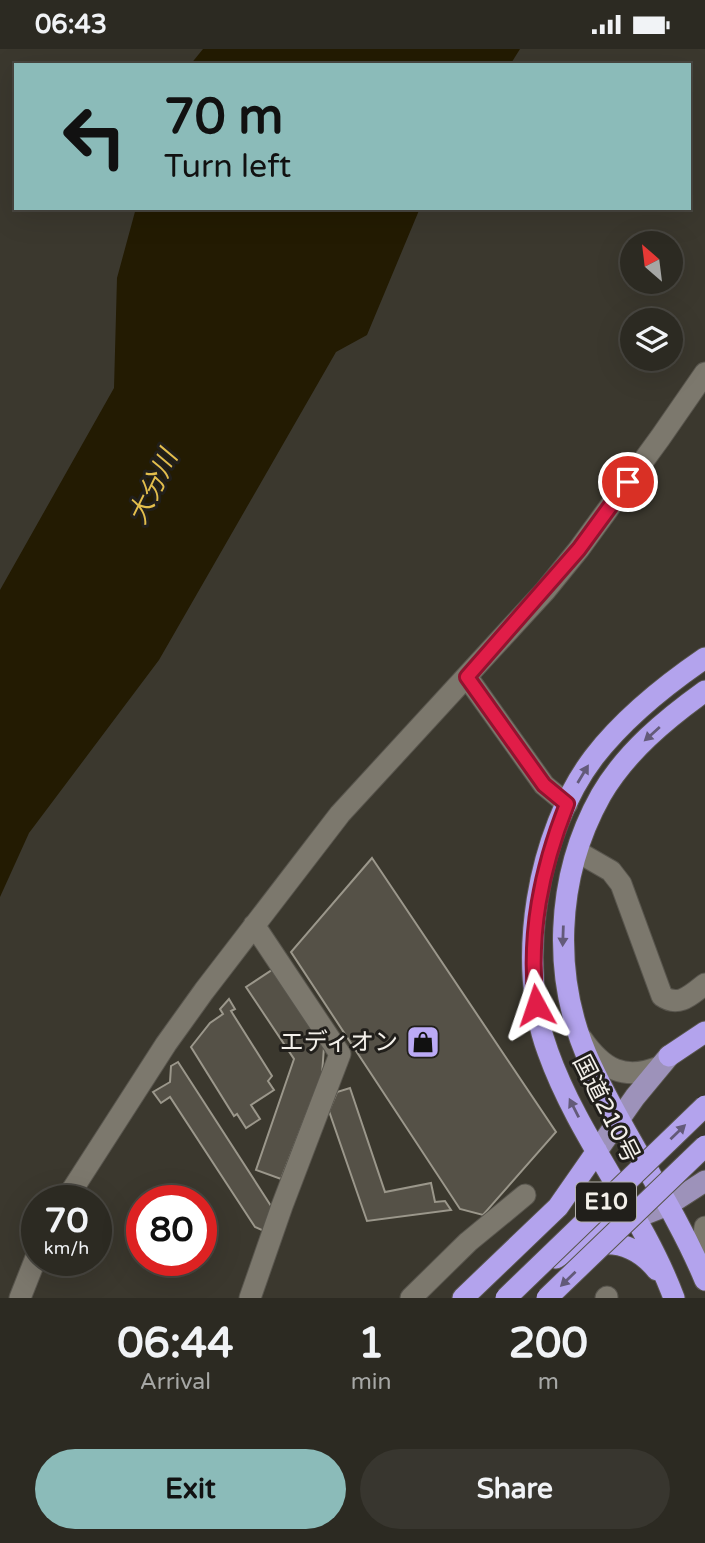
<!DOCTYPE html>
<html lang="en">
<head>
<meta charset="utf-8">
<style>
	:root { --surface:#2c2a22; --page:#38362f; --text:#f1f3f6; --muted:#a6a7a5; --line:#484640; --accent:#8bbbb9 }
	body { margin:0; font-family:"Varela Round","Noto Sans JP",sans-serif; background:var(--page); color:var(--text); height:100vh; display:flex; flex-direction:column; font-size:26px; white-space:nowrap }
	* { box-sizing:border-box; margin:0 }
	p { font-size:23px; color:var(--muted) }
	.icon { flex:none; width:38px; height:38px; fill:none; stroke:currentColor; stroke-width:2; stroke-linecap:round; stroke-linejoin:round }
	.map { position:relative; height:1249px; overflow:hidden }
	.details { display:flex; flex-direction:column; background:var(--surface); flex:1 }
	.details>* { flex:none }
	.guide { position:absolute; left:14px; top:14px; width:677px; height:147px; border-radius:0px; box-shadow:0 7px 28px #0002,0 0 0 2px var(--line); background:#8bbbb9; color:#111; overflow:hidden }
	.needle { width:46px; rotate:332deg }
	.fabs { position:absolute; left:620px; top:182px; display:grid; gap:14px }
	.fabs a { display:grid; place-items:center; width:63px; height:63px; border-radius:50%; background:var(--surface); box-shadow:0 7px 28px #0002,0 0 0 2px var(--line); font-size:35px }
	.speed { position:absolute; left:21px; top:1136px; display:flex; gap:14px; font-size:35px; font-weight:700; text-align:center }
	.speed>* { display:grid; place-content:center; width:91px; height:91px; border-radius:50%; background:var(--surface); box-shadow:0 7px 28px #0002,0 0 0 2px var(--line); line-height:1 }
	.speed small { font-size:18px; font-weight:400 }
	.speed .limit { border:10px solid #d22; background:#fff; color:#111 }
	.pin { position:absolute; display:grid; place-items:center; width:60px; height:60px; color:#fff; margin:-30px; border:4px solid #fff; border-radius:50%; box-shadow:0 2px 7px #0007 }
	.me { position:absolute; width:77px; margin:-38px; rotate:355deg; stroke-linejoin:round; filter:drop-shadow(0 0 5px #0008) }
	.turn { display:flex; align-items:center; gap:24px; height:147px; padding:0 35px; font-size:32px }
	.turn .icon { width:91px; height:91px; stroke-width:2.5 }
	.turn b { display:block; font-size:49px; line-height:60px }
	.eta { display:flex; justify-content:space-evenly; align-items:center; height:119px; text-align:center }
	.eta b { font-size:42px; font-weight:700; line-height:49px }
	.button { display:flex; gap:14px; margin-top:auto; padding:14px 35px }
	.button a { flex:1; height:80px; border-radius:42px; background:var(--accent); color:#111; font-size:28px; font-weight:700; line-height:80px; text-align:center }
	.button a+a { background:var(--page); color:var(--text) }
	.status { display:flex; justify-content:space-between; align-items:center; height:49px; padding:0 35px; background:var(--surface); direction:ltr }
	.status svg { height:19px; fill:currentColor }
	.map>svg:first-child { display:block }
</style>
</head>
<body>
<div class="status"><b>06:43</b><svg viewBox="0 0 49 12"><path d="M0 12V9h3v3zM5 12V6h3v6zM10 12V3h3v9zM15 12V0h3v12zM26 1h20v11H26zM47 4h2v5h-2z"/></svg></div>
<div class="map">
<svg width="705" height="1249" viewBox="0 0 705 1249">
	<rect width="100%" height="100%" fill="#3b382e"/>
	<!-- water -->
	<path fill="#231b02" d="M203 0H520L510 16H190Z
		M136 159H420L367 286 336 303 159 611 29 784 0 848V541L114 339 117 229Z"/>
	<!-- building -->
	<path fill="#555147" stroke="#9b978b" stroke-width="2" d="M372 809 556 1083 483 1166 460 1160 291 903Z
		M272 921 324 998 322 1025 281 1130 256 1121 294 1010 246 938Z
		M229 950 235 960 231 962 272 1027 268 1032 274 1041 251 1056 260 1070 246 1079 237 1065 234 1067 191 998 210 974 223 965 220 960Z
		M178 1013 273 1160 264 1182 255 1178 170 1048 161 1054 153 1043 170 1033 171 1017Z
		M350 1039 385 1143 431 1134 435 1153 445 1152 451 1161 367 1172 329 1062 337 1043Z"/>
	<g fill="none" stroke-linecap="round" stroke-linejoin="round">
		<defs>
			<path id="minor" d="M467 628 544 736 567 755
				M578 803 611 822 621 835 662 947C679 959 692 945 705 935
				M582 990C603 1020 624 1032 659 1018
				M65 1152 166 995 204 942 340 765 545 542 579 500 660 389 705 324
				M703 1224 702 1204 705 1178
				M20 1249 37 1206
				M250 1249 282 1157 340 1005 254 876
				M411 1249 468 1193 525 1146
				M606 1249 607 1248"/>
			<path id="major" d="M597 1102 635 1048 669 1007
				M635 1169 668 1156 705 1132"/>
			<path id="highway" d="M705 642C666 670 626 703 601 746 555 828 551 931 591 1016 625 1090 674 1156 705 1231
				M669 1007 705 983
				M590 1197C617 1190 639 1199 657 1221
				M556 1209 590 1187 626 1172
				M463 1249 558 1158 597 1102
				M674 1249C642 1163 579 1090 548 1003 515 915 537 783 594 708 625 668 664 637 705 609"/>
		</defs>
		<!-- minor casing -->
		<use href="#minor" stroke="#58554d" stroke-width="23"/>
		<!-- major casing -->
		<use href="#major" stroke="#58554d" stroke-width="23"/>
		<!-- highway casing -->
		<use href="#highway" stroke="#58554d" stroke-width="23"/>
		<!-- minor -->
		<use href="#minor" stroke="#7c786d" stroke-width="21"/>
		<!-- major -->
		<use href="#major" stroke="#9d92ba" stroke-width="21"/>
		<!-- highway -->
		<use href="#highway" stroke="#b3a3ed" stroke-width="21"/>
		<defs>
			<path id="highway-bridge" d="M506 1249 705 1057
				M547 1249 705 1097"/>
		</defs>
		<!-- highway-bridge casing -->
		<use href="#highway-bridge" stroke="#58554d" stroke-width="23" stroke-linecap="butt"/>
		<!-- highway-bridge -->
		<use href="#highway-bridge" stroke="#b3a3ed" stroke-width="21"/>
	</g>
	<!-- one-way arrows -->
	<defs><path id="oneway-solid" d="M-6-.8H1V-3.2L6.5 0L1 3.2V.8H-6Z" transform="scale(1.75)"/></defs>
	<g fill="#635a79">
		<use href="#oneway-solid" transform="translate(652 685) rotate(138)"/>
		<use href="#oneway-solid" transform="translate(583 725) rotate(-59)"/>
		<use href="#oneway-solid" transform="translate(563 887) rotate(92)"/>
		<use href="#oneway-solid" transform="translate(574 1059) rotate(-117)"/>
		<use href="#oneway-solid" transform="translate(678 1083) rotate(-44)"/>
		<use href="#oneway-solid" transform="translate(568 1230) rotate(136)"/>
	</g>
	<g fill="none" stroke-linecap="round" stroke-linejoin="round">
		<defs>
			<path id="route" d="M536 956C528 885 541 821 567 755L544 736 467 628 579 500 628 433"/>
		</defs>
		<!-- route casing -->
		<use href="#route" stroke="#92132f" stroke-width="18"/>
		<!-- route -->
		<use href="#route" stroke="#e11d48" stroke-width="12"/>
	</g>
	<!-- icons -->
	<defs>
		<symbol id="shop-square" viewBox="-11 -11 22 22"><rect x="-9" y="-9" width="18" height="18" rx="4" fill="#bbaaf6" stroke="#211f1b"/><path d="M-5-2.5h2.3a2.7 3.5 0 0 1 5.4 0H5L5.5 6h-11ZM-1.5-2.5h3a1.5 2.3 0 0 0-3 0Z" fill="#111"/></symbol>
	</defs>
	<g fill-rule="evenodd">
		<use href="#shop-square" x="404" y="974" width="38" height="38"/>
	</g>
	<g text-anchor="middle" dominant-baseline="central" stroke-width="6" stroke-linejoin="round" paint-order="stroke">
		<!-- shield labels -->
		<rect fill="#211f1b" stroke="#b4b1ac" stroke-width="2" x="576" y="1133.5" width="60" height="39" rx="5"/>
		<g font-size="23" font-weight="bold" fill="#f3f0ea">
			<text x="606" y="1153">E10</text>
		</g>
		<!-- poi labels -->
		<g font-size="24" fill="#f3f0ea" stroke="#211f1b" text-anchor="end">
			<text x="398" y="993">エディオン</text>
		</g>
		<!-- street labels -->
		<g font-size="24" fill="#f3f0ea" stroke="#211f1b">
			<text transform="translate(606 1060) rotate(63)">国道210号</text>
		</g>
		<!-- water labels -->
		<g font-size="26" font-style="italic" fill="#e3be4c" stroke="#211f1b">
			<text transform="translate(153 438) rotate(-64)">大分川</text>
		</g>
	</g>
</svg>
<div class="fabs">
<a><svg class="needle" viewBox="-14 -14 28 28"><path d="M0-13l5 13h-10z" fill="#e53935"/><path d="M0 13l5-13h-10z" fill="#a6a7a5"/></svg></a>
<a><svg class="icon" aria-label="layers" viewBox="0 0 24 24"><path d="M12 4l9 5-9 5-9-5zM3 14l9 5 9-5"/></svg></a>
</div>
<div class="speed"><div>70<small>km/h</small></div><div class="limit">80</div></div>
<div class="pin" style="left:628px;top:433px;background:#d93025"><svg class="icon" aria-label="arrive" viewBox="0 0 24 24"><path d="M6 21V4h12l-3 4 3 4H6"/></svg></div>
<svg class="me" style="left:536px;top:956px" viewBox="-20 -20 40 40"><path d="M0-17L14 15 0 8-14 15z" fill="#e11d48" stroke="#fff" stroke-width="4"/></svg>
<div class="guide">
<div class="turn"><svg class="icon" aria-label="left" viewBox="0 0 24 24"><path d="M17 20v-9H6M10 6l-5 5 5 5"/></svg><div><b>70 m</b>Turn left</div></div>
</div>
</div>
<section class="details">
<div class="eta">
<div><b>06:44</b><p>Arrival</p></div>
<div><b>1</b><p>min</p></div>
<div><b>200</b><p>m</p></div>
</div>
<div class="button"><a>Exit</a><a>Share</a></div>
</section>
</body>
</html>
